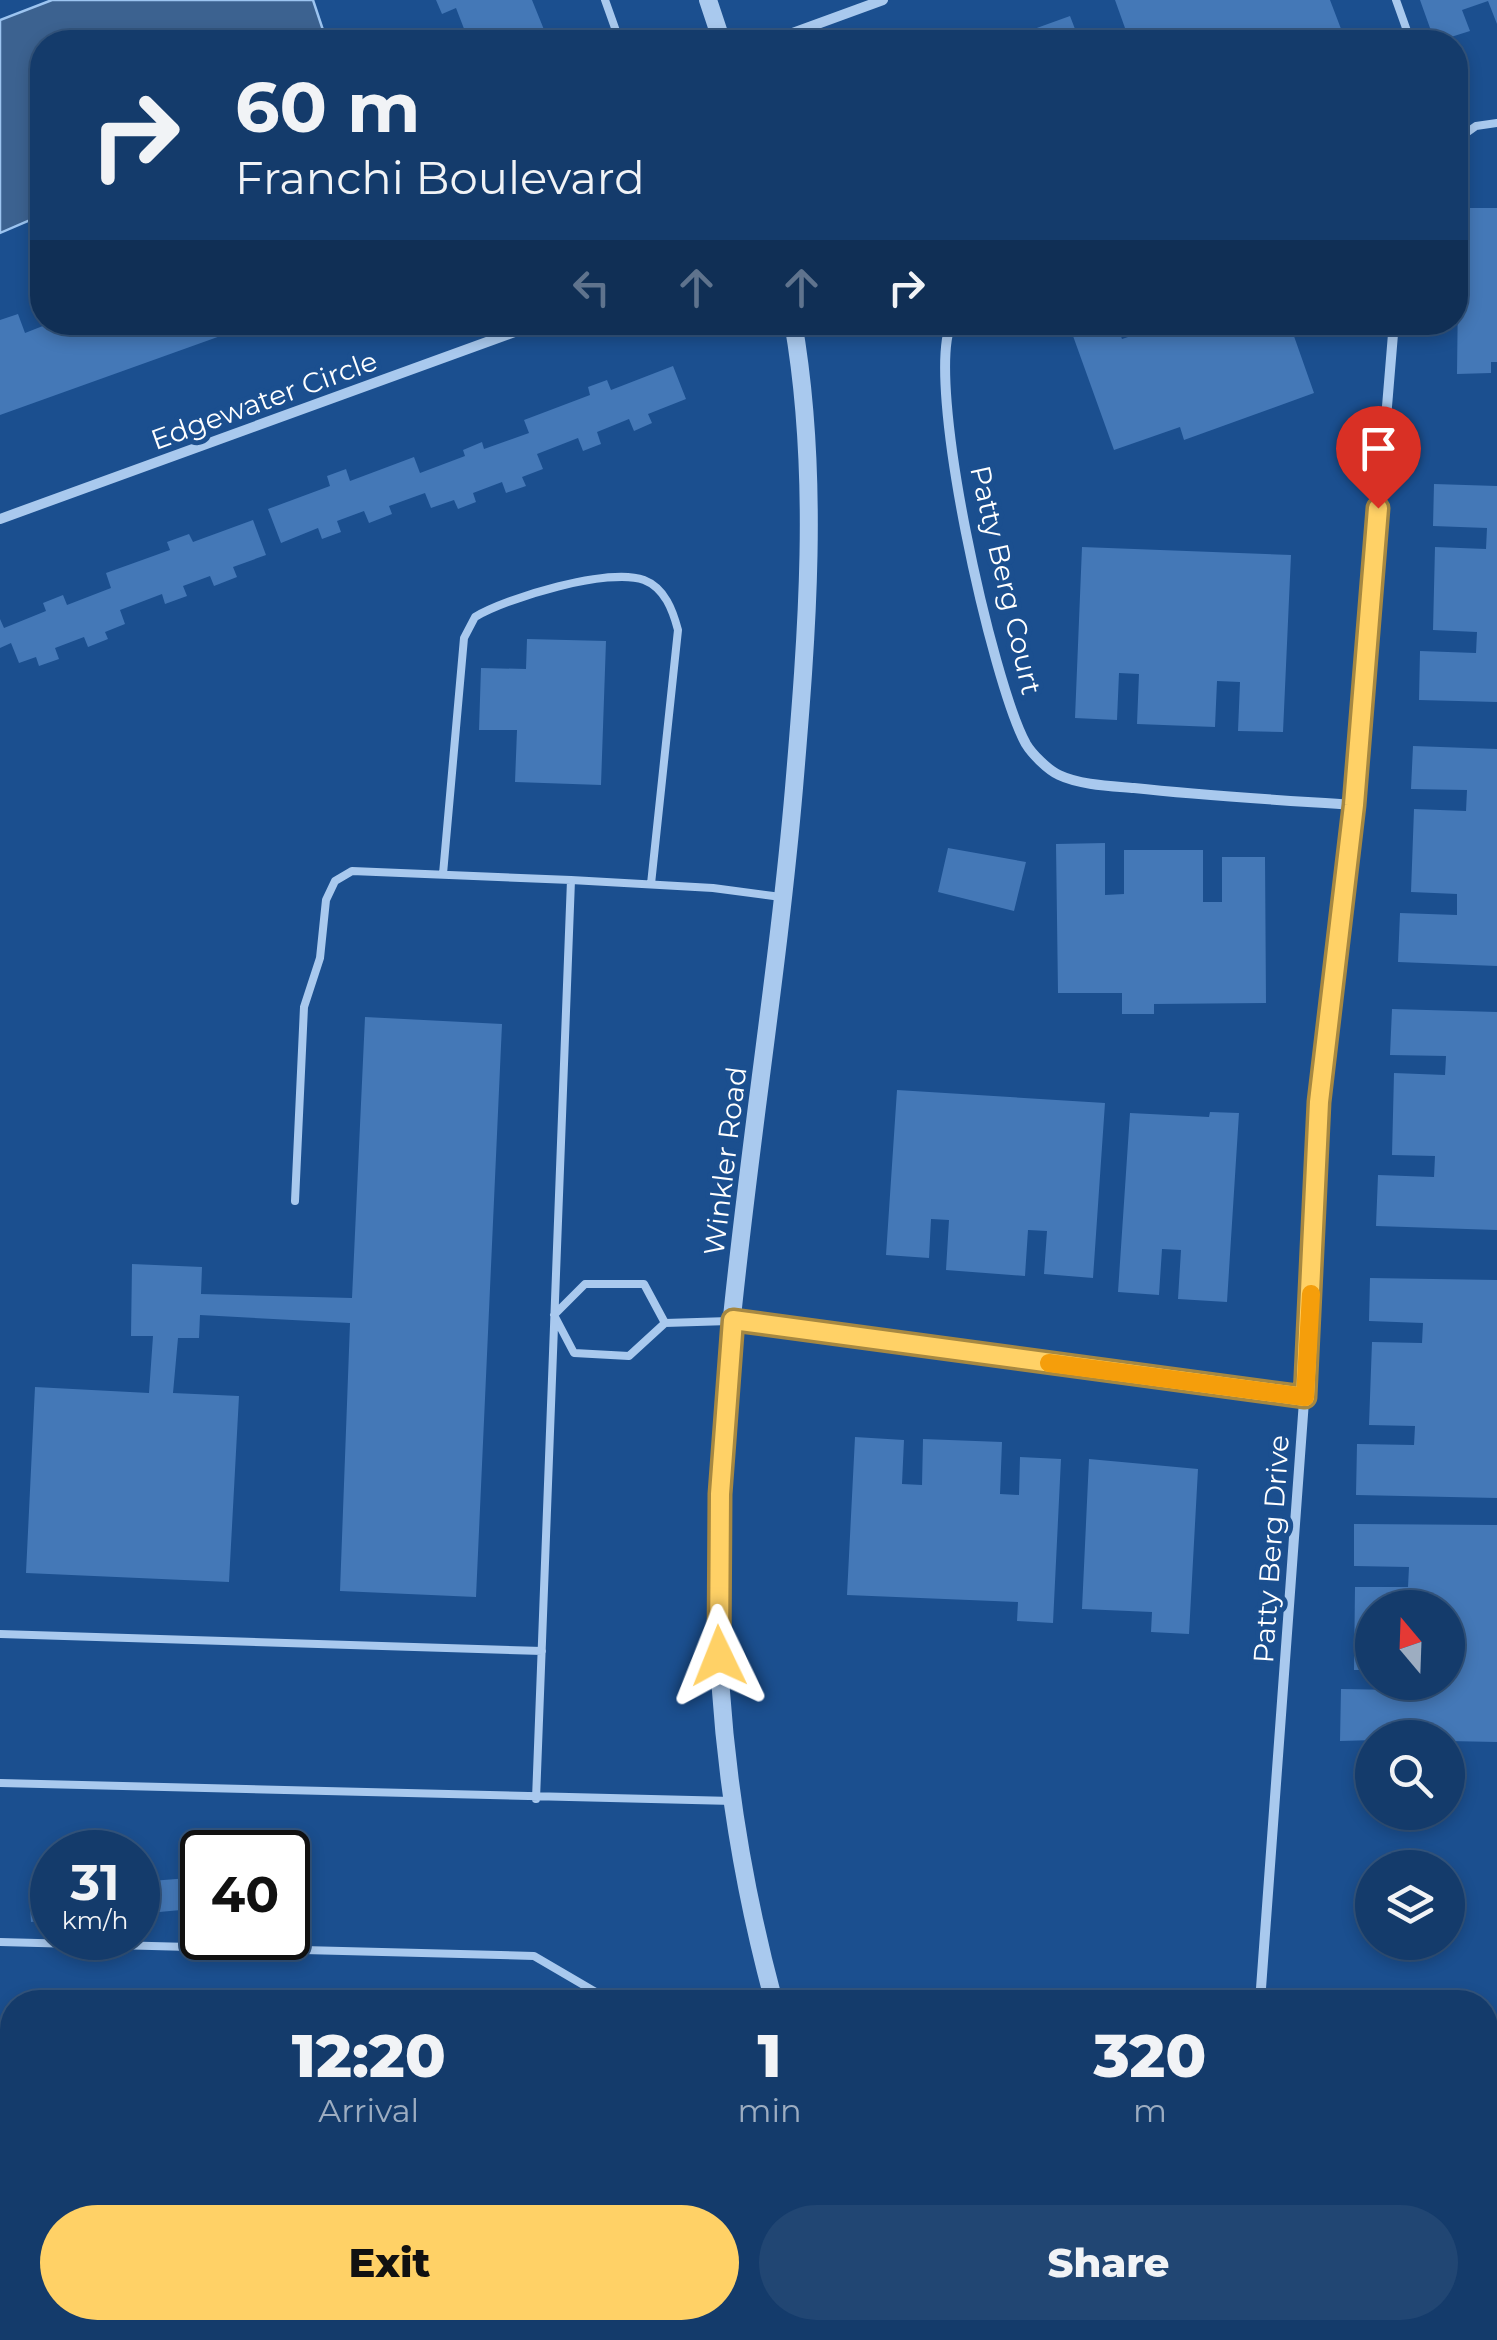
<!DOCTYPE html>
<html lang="en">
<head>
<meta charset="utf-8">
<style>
	:root { --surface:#143b6b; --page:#214673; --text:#f1f3f6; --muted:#9dadc1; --line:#33557e; --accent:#ffd166 }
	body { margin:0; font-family:Montserrat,sans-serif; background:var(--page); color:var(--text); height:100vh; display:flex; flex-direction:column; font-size:38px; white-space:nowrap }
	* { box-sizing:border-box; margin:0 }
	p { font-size:32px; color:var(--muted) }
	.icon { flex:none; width:55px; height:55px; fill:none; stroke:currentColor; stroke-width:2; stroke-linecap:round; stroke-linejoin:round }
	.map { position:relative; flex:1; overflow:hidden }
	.drawer { position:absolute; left:0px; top:1990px; width:1498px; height:350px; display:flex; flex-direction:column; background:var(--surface); border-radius:40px 40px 0 0; box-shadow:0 5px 15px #0003,0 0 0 2px var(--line) }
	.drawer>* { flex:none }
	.guide { position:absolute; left:30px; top:30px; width:1438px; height:305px; border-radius:40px; box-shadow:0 5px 15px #0003,0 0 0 2px var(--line); background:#143b6b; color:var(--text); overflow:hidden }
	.needle { width:65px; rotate:341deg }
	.controls { position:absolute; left:1355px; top:1590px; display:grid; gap:20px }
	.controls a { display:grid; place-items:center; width:110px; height:110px; border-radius:50%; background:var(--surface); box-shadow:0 5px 15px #0003,0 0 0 2px var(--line); font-size:50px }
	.speed { position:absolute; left:30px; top:1830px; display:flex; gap:20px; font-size:50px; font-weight:700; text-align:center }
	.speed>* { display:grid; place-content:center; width:130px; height:130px; border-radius:50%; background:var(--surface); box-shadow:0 5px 15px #0003,0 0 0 2px var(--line); line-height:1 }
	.speed small { font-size:25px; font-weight:400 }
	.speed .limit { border:5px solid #111; border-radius:15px; background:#fff; color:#111 }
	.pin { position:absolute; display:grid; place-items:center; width:85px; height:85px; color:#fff; margin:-102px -42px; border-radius:50% 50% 50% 0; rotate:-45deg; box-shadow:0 0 10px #0007 }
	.pin .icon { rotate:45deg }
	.me { position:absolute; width:110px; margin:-55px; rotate:358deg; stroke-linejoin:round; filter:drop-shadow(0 0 8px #0008) }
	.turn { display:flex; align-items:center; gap:35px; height:210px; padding:0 40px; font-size:45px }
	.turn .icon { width:130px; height:130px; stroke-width:2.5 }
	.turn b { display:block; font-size:70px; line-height:85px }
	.lanes { display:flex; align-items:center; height:95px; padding:0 40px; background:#0003; justify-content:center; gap:50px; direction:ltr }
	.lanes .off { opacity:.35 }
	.eta { display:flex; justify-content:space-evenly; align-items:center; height:170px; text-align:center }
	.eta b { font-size:60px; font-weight:800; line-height:70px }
	.primary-button { display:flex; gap:20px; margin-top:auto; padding:20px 40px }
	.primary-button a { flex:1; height:115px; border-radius:60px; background:var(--accent); color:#111; font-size:40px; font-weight:800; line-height:115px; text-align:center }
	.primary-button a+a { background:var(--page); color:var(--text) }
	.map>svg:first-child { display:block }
</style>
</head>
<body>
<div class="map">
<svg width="1497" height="2340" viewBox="0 0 1497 2340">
	<rect width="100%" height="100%" fill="#1b4f8f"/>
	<!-- water -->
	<path fill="#3c6290" stroke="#9cc4f0" stroke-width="2.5" d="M52 0H313L327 42H42V215L0 233V20Z"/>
	<!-- building -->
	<path fill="#4478b7" d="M436 0H532L549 42H460L468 39 456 8 442 14Z
		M1115 0H1330L1346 42H1130Z
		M1420 0H1497V24L1488 1 1462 10 1470 31 1435 42Z
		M1070 16 1080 42H998Z
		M1459 208H1497V362H1491V373L1457 374Z
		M18 314 25 333 53 322 257 323 0 415V320Z
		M1068 322H1116L1122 339 1140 333 1136 322H1289L1314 393 1184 440 1180 427 1114 450Z
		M673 366 686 399 648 414 652 423 634 431 629 419 597 432 601 444 583 451 578 438 537 454 543 469 522 477 526 486 506 493 502 482 473 493 476 502 458 509 454 500 431 508 425 493 389 506 392 514 369 523 364 511 337 521 341 532 322 539 318 528 281 543 268 509 330 486 327 476 346 469 350 481 414 457 420 473 465 456 463 450 482 442 484 449 529 433 524 420 590 395 588 387 607 380 611 390Z
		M1434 484 1497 486V702L1419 700 1420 651 1476 653 1477 632 1433 630 1435 547 1486 549 1487 528 1433 526Z
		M253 520 266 555 233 567 237 577 214 586 210 576 183 586 187 596 165 604 162 594 120 610 125 624 105 632 108 639 88 647 84 637 55 648 59 659 39 666 36 657 19 663 11 643 0 648V619L4 628 46 611 43 603 63 595 67 605 111 588 106 573 170 550 167 542 189 534 193 542Z
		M1082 547 1291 555 1283 732 1238 731 1240 682 1217 681 1215 727 1137 724 1139 674 1119 673 1117 720 1075 718Z
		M527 639 606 641 601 785 515 782 517 730H479L481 668 526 669Z
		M1413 746 1497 749V966L1398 962 1400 913 1457 915V894L1411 892 1414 809 1466 811 1467 790 1411 789Z
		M1105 843V895L1124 894V850H1203V902H1222V857H1265L1266 1003 1154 1004V1014H1122V993H1058L1056 844Z
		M948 848 1026 862 1014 911 938 892Z
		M1392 1009 1497 1012V1230L1376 1226 1378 1175 1434 1177 1435 1156 1392 1155 1394 1073 1445 1075 1446 1056 1390 1055Z
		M365 1017 502 1024 476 1597 340 1591 350 1323 200 1315 199 1338H178L173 1393 239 1396 229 1582 26 1573 35 1387 149 1393 153 1336H131L132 1264 202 1267 201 1294 352 1298Z
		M897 1090 1105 1103 1093 1278 1044 1274 1047 1231 1028 1230 1025 1276 946 1270 949 1220 931 1219 929 1258 886 1255Z
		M1210 1112 1239 1113 1227 1302 1178 1299 1181 1250 1162 1249 1159 1295 1118 1292 1130 1113 1209 1117Z
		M1370 1278 1497 1280V1498L1356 1495 1357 1444 1414 1445 1415 1426 1369 1425 1372 1342 1422 1343 1423 1323 1369 1321Z
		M855 1437 904 1440 902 1484 922 1485 923 1439 1002 1442 1000 1494 1019 1495 1020 1457 1061 1459 1053 1623 1017 1621 1018 1602 847 1595Z
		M1089 1459 1198 1469 1189 1634 1151 1632 1152 1612 1082 1609Z
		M1354 1524 1497 1525V1742L1448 1741V1738L1340 1741 1341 1689 1399 1690V1682H1448V1608H1372V1670H1354L1355 1587H1408L1409 1567 1354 1566Z
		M202 1877V1908L138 1914V1882Z
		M52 1889V1920L31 1922 29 1891Z
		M12 2038V2096L0 2101V2042Z
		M1485 2087 1497 2088V2228L1488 2319Z
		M111 2328H244L248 2340H115Z
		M496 2328H625L630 2340H501Z
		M1272 2328H1304L1303 2340H1271Z
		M1348 2328H1487L1485 2340H1347Z"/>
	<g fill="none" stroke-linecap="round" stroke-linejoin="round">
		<!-- service -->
		<path stroke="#a9c9ee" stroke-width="8" d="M605 0 620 42
			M1396 0 1411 42
			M1455 141 1476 126 1497 123
			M443 874 464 638 475 617C506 598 609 567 644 580 665 588 673 611 678 630L651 884
			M295 1201 304 1007 320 958 326 900 335 881 352 871 571 880
			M665 1323 644 1284H585L554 1315 574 1353 629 1356 665 1323 729 1321
			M0 1634 542 1651
			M0 1783 733 1801
			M536 1799 571 880 713 888 781 897
			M0 1942 534 1956 599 1994 602 2002
			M1485 2061H1497
			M0 2252 12 2288
			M27 2328 31 2340
			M710 2328 715 2340
			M1327 2340 1328 2328"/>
		<!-- minor -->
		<path stroke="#a9c9ee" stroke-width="10" d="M768 42 883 0
			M952 322C923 377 993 685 1026 744 1032 754 1048 770 1059 775 1080 785 1111 786 1134 788 1207 796 1280 800 1354 805
			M0 519 542 322
			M733 1320 1305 1397
			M1260 2002 1310 1319 1319 1102 1354 805 1394 322
			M1240 2340 1241 2328"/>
		<!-- tertiary -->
		<path stroke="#a9c9ee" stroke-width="18" d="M708 0 722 42
			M774 2002C738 1869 718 1730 717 1591 716 1323 771 1055 794 788 807 634 820 476 793 322
			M907 2328 913 2340"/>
	</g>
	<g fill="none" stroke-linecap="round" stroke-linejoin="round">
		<defs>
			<path id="route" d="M719 1656 720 1494 733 1320 1305 1397 1319 1102 1354 805 1378 508"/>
		</defs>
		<!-- route casing -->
		<use href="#route" stroke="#a68842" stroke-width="25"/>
		<!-- route -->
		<use href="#route" stroke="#ffd166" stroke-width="18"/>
		<!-- slow -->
		<path stroke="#f59e0b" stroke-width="18" d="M1049 1363 1305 1397 1311 1294"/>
	</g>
	<g text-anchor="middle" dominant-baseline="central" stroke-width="10" stroke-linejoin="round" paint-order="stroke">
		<!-- street labels -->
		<g font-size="28" fill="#fff" stroke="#1b4f8f">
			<text transform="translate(264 400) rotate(-20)">Edgewater Circle</text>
			<text transform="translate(1006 580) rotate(77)">Patty Berg Court</text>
			<text transform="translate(725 1161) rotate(-83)">Winkler Road</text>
			<text transform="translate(1271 1549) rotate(-86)">Patty Berg Drive</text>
		</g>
	</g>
</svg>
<div class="controls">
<a><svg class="needle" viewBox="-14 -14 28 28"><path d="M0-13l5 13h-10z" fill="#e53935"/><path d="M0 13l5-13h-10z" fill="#9dadc1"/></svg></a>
<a><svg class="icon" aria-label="search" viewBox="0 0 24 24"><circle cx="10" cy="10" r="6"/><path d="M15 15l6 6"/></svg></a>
<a><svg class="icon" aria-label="layers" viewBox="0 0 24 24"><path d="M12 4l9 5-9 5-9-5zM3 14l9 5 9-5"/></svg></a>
</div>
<div class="speed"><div>31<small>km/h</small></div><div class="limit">40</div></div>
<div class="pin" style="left:1378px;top:508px;background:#d93025"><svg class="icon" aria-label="arrive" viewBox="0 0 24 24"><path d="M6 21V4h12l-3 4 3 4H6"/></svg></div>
<svg class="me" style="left:719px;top:1656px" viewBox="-20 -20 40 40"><path d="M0-17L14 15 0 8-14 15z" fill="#ffd166" stroke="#fff" stroke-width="4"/></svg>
<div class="guide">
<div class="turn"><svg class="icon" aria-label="right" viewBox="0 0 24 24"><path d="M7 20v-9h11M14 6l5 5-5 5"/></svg><div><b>60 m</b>Franchi Boulevard</div></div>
<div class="lanes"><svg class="icon off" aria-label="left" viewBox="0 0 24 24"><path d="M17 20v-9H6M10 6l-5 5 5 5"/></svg><svg class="icon off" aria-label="ahead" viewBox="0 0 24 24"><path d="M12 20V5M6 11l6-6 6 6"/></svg><svg class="icon off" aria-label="ahead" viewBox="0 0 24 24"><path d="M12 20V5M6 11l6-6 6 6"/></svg><svg class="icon" aria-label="right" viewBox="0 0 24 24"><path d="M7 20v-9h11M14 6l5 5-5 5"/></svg></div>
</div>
<section class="drawer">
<div class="eta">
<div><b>12:20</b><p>Arrival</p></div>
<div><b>1</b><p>min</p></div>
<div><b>320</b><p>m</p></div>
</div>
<div class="primary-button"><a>Exit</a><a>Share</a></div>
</section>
</div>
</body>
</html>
